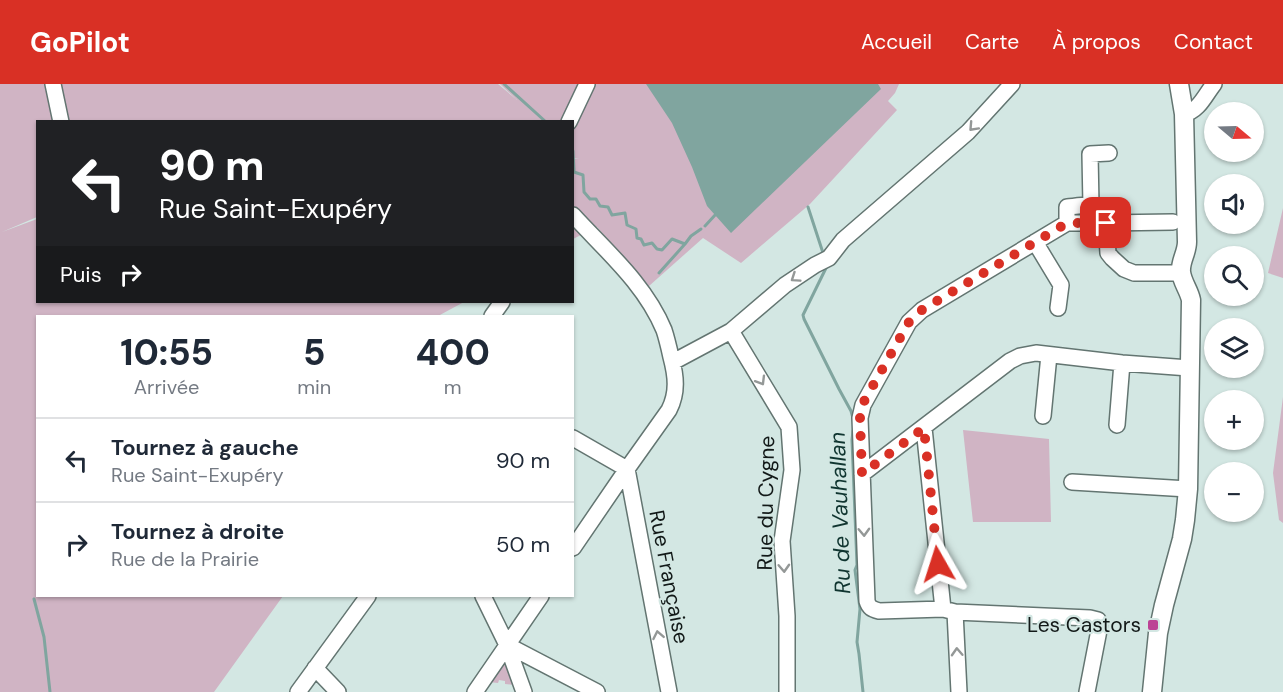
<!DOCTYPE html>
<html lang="fr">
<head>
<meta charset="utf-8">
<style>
	:root { --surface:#fff; --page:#f2f2f3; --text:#1f2937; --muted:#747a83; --line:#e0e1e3; --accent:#d93025 }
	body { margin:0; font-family:"DM Sans",sans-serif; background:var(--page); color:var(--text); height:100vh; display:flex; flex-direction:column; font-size:22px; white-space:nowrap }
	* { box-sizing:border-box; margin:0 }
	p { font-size:20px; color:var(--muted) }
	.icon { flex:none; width:33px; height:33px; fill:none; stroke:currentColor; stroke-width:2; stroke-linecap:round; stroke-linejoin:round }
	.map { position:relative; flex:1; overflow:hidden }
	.details { position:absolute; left:36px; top:231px; width:538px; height:282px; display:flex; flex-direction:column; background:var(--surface); border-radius:0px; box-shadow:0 2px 4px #0004 }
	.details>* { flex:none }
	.top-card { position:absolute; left:36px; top:36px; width:538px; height:183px; border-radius:0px; box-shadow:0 2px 4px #0004; background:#202124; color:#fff; overflow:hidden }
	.needle { width:39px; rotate:109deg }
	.tools { position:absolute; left:1204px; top:18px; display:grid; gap:12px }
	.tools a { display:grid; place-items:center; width:60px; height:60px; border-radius:50%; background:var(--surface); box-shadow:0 2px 4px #0004; font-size:30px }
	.pin { position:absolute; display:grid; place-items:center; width:51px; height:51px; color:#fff; margin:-26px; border-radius:12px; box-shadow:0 3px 9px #0006 }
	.me { position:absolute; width:66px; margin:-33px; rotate:354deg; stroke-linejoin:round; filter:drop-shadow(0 0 4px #0008) }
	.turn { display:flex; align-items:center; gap:21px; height:126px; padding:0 24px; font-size:27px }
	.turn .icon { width:78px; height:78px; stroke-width:2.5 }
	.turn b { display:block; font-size:42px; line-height:51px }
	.then { display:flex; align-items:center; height:57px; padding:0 24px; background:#0003; gap:12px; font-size:22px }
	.eta { display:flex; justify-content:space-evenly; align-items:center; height:102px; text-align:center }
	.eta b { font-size:36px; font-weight:800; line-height:42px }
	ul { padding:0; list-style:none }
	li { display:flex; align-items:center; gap:18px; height:84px; padding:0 24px; border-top:2px solid var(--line) }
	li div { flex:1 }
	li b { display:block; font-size:22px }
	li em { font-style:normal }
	header { display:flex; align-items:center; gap:36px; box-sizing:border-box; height:84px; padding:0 30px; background:var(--accent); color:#fff }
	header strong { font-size:28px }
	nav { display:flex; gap:33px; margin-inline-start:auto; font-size:21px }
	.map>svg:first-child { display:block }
</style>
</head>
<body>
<header>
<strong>GoPilot</strong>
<nav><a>Accueil</a><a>Carte</a><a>À propos</a><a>Contact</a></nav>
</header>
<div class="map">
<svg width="1283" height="608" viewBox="0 0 1283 608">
	<rect width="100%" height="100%" fill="#d3e7e3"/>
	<!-- green -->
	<path fill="#d0b4c4" d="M0 0H50L56 37 38 38 37 133 2 148 37 135 38 218H464L438 232H38V512H283L214 608H0Z
		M58 0H498L517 16 500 0H899L895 9 888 17 897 26 810 120 741 179 703 154 649 202 597 143 573 155V75H579L573 74V38L63 37Z
		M1283 124V194L1268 189Z
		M1283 313V439L1279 436 1273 389Z
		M963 346 1049 355 1051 438H973Z
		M501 580 508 581 515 601 505 600V597L499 596 498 599 489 598Z"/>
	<!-- water -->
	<path fill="#80a59f" d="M646 0H878L881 5 731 149 707 122 692 83 672 39Z"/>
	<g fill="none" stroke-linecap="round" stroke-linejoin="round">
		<!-- stream -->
		<path stroke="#80a59f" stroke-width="3" d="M504 0 546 38
			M573 67 574 88 583 91 584 108 590 115H596L600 122 608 123 612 131 625 129 627 141 636 145 637 154 641 155 644 161 652 159 657 165 662 166 672 155 685 160 691 152 701 145
			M808 123 824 172
			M705 142 716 130
			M827 182 803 231 804 235 839 305 851 327 853 334
			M659 189 685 160
			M853 347 852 356 857 481 855 486 860 525 857 558 859 570 863 608
			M34 515 44 553 50 608"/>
		<defs>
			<path id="minor" d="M53 0 61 38
				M1184 30C1199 27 1205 11 1214 0
				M569 38 587 0
				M1091 122 1090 70 1109 69
				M573 131C606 167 645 200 664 246 667 255 669 264 671 273 676 292 678 308 669 326L627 385 573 464
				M1067 139V123C1079 122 1095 119 1105 125L1106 139 1173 138
				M1035 158 1061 201 1058 224
				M492 232 502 218
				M731 247 789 343 792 386 782 457 787 532V608
				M673 278 731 247 785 201 815 181 829 174 843 156 968 48 1012 0
				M1043 332 1049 271
				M1117 341 1122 279
				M924 344 943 525
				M573 354 627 385 669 608
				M862 390 1010 277 1020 272 1036 269 1122 279 1189 284
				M1072 398 1188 405
				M483 512 507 561 597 608
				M955 528 959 608
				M507 561 524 608
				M315 584 338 608
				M298 608 368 512
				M475 608 541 512
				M1087 608 1100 541 1098 536 1090 534 955 528 943 525 879 527C872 525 869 524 867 517L860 334 863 321 909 238 922 226 1067 139H1106L1108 169 1112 174 1124 185 1134 189H1181"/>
			<path id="major" d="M1152 608 1158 549 1164 521 1182 455 1185 436 1188 405 1191 216C1189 206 1182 198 1181 188 1180 177 1187 169 1187 158L1184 30 1179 0"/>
		</defs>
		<!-- minor casing -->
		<use href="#minor" stroke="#637571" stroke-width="18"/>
		<!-- major casing -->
		<use href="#major" stroke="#637571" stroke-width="21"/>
		<!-- minor -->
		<use href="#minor" stroke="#fff" stroke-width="15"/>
		<!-- major -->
		<use href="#major" stroke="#fff" stroke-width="18"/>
	</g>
	<!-- one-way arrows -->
	<defs><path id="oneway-chevron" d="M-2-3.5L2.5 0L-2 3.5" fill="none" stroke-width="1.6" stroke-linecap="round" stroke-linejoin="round" transform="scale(1.5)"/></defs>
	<g stroke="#949897">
		<use href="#oneway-chevron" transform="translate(973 43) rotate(133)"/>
		<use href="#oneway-chevron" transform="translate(795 194) rotate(146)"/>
		<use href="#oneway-chevron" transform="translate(761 297) rotate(59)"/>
		<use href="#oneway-chevron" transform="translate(864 448) rotate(88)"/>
		<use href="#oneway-chevron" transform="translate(784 484) rotate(87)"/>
		<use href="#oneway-chevron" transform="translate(658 551) rotate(-101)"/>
		<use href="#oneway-chevron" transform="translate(957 568) rotate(-93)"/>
	</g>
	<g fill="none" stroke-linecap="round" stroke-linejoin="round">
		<!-- route -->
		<path stroke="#d93025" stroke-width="10" stroke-dasharray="0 18" d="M938 480 924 344 862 390 860 334 862 321 909 238 922 226 1067 139H1106"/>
	</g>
	<!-- markers -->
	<rect fill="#bc4295" stroke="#d3e7e3" stroke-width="2" x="1147" y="535" width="12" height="12" rx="3"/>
	<g text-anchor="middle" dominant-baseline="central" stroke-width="4.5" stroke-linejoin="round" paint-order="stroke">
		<!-- street labels -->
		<g font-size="21" fill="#121918" stroke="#d3e7e3">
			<text transform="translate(766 419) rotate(-89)">Rue du Cygne</text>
			<text transform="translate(669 493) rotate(79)">Rue Française</text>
		</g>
		<!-- poi labels -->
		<g font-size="21" fill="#121918" stroke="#d3e7e3" text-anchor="end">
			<text x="1141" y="541">Les Castors</text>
		</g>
		<!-- water labels -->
		<g font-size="22" font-style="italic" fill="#103530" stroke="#d3e7e3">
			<text transform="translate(840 429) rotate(-92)">Ru de Vauhallan</text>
		</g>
	</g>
</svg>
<div class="tools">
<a><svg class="needle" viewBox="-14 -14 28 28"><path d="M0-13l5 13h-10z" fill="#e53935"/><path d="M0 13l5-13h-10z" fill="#747a83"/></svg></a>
<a><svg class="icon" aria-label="sound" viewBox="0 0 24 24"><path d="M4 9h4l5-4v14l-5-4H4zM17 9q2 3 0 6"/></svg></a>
<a><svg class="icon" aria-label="search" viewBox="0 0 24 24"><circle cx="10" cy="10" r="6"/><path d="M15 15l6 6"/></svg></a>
<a><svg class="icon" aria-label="layers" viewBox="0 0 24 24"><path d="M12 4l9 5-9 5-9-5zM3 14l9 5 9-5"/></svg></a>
<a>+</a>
<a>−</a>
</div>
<div class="pin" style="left:1106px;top:139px;background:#d93025"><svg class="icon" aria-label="arrive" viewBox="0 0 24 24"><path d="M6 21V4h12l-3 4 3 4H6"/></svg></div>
<svg class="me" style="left:938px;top:480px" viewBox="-20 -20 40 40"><path d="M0-17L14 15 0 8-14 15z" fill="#d93025" stroke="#fff" stroke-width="4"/></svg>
<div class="top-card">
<div class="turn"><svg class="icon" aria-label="left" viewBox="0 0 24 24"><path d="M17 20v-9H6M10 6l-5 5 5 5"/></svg><div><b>90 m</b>Rue Saint-Exupéry</div></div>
<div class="then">Puis<svg class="icon" aria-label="right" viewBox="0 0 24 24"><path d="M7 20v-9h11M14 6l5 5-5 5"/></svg></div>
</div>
<section class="details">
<div class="eta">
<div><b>10:55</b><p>Arrivée</p></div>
<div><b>5</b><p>min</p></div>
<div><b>400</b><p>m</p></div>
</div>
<ul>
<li><svg class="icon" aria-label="left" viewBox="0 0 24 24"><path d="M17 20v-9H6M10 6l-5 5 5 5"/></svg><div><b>Tournez à gauche</b><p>Rue Saint-Exupéry</p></div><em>90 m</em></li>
<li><svg class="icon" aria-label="right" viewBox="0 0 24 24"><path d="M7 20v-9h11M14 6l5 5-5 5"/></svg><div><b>Tournez à droite</b><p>Rue de la Prairie</p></div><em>50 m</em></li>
</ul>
</section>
</div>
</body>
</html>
